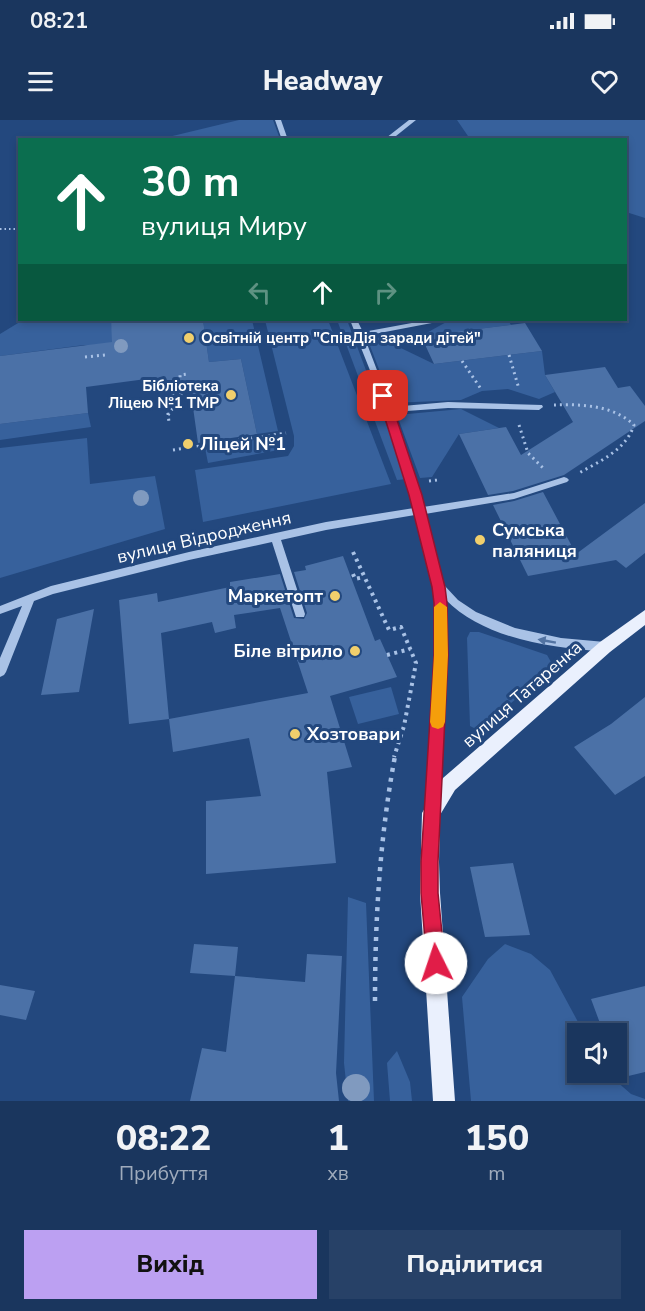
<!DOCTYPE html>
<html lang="uk">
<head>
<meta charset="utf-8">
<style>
	:root { --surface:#1a365e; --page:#274167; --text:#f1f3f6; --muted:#9fabbc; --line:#385073; --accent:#bca0f2 }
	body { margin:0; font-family:"Nunito Sans",sans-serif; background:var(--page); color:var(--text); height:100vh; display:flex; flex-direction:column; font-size:22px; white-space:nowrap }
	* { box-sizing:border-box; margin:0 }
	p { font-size:20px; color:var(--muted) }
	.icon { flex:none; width:33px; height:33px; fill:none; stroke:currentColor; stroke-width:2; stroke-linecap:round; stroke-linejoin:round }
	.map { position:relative; height:981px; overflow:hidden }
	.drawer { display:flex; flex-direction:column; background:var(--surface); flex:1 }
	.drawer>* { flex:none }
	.banner { position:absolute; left:18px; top:18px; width:609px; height:183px; border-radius:0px; box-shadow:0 3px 9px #0003,0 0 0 2px var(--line); background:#0b6e4f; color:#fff; overflow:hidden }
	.controls { position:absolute; left:567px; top:903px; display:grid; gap:12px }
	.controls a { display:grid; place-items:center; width:60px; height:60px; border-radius:0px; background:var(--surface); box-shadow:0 3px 9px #0003,0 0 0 2px var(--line); font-size:30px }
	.pin { position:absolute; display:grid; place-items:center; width:51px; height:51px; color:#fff; margin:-26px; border-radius:12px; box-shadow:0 3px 9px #0006 }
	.me { position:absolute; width:66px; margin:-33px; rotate:356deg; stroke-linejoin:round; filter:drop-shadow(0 0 4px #0008) }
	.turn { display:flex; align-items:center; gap:21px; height:126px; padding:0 24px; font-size:27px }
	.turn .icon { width:78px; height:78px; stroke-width:2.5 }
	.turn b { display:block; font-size:42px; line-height:51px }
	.lanes { display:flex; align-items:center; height:57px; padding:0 24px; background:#0003; justify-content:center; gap:30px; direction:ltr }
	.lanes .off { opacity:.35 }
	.eta { display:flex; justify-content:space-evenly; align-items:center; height:102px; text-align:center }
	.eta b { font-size:36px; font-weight:800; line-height:42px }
	.primary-button { display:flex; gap:12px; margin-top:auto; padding:12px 24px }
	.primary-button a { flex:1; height:69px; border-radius:0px; background:var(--accent); color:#111; font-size:24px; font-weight:800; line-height:69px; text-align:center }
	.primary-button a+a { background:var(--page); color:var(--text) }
	.status { display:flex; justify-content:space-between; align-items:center; height:42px; padding:0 30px; background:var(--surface); direction:ltr }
	.status svg { height:16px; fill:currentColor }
	header { display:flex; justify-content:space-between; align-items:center; height:78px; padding:0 24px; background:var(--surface); font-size:27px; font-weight:800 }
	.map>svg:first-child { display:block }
</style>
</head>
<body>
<div class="status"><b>08:21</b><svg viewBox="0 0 49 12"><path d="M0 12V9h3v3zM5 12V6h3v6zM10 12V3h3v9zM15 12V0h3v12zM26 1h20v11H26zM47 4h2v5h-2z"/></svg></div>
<header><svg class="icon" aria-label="menu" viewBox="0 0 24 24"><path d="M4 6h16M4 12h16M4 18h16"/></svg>Headway<svg class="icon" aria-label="heart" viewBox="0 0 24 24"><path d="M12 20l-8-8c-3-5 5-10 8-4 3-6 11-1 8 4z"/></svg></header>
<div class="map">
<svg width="645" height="981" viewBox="0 0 645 981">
	<rect width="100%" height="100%" fill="#23487e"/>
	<!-- green -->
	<path fill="#37619c" d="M239 0H273L280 19H160Z
		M457 0H645V98L626 92V20L470 19Z
		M23 200H111L113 218 145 241 84 225 0 236V214Z
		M203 200H252L278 311 257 314 241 239 209 242Z
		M265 200H328L391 364 203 402 195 350 288 336 294 326V316Z
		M337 200H347L407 359 397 360Z
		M450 200H508L511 205 421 216Z
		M378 217 434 244 542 231 545 255 555 272 539 279 508 269 482 271 461 280 392 283 367 218Z
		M461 289 499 308 459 314 432 357 420 358 397 295Z
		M88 293 91 307 0 320V304Z
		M274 317 282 318 284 329 208 343 205 328Z
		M87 318 90 364 155 356 165 409 0 458V328Z
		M470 512H479L547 535 551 542 549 552 478 610 470 606 467 518Z
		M391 567 399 594 358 604 349 577Z
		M348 777 366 783 374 981H348L344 943Z
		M505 824 531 834 550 850 584 913 578 914V952L607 953 631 974 645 979V981H471L462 877 488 839Z
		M397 931 410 962 412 981H390L387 943Z"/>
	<!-- building -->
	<path fill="#4b71a7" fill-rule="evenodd" d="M111 200H203L209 242 241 239 257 314 198 323 190 266 147 271 146 259 86 267 88 293 0 304V236L112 222Z
		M525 203 542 231 434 244 421 216Z
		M605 247 618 268 630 266 645 286V301L564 355 513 371 488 375 459 314 506 307 521 335 573 302 545 255Z
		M543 372 576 434 645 383V433L626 448 616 440 528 456 493 385 514 381Z
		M343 436 375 521 380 519 397 557 330 576 352 647 327 652 336 743 206 754V681L261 676 249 618 173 632 169 599 129 604 119 480 157 473 158 482 230 467V462L280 454 294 498 304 499 307 493 294 452 306 450 305 446ZM280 488 308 573 169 599 161 513 212 502 215 513 236 508 234 495Z
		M94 489 79 572 41 575 57 499Z
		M645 577V656L615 675 574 627 611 604Z
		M513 743 530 815 485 817 470 747Z
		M194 824 238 827 235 856 190 853Z
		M307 834 342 836 336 953 339 981H190L202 928 226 932 235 856 305 862Z
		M0 865 35 871 26 900 0 895Z
		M645 866V952L616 959V914H604L591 879Z"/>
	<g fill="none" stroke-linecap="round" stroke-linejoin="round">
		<!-- path-far3 -->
		<path stroke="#a9c2e6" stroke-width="2" stroke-dasharray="1.5 3" stroke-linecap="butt" d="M0 109H20"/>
		<!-- path-far2 -->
		<path stroke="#a9c2e6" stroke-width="3" stroke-dasharray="2 4" stroke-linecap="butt" d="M172 200V204
			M509 235 519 269
			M85 237 105 235
			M462 241 481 269
			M165 269 169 302
			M158 270 159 280
			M166 279 159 280 173 278 172 268
			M554 285C581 284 613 285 634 305 626 330 600 341 579 353
			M168 295 181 277 180 255 188 254
			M519 305 528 333 544 349
			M173 330 286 313
			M429 361 438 360"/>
		<!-- path-far1 -->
		<path stroke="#a9c2e6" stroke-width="4" stroke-dasharray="3 4.5" stroke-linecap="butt" d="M353 432 389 510 401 507 416 543 404 606 394 637
			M353 454 355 459 364 457
			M387 535 410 529"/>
		<!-- path -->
		<path stroke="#a9c2e6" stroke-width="4.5" stroke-dasharray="4 6" stroke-linecap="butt" d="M375 881C375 799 380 716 395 636"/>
		<!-- minor -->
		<path fill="#a9c2e6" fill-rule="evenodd" d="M275 0H281L288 20H282Z
			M409 0H416L391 20H378L386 18Z
			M350 200H357L363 212 428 200H441L437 202 364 216 391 287 448 282 542 285 543 287 539 290 448 288 393 292 423 387 514 373 564 357 567 358 569 360 567 362 514 379 425 394 444 465 458 480 476 492 515 508 561 518 605 522 609 524 610 527 609 530 605 532C551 527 485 520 445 479L446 535 439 686 437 690 433 692 429 690 427 686 436 535 434 467 415 395 326 410 281 420 305 494 304 497H296L295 494 272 422 189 440 53 474 34 481 6 552 4 555 0 557V538L22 486 0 494V486L51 466 189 432 326 402 414 388 375 263Z"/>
		<!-- major -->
		<path fill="#eaf0fd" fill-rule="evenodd" d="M645 490V505L610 532 455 670 440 695 439 742 440 773 455 981H433L420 773 422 693 443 658 600 522Z"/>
	</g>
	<!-- trees -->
	<g fill="#809abf">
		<circle cx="121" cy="226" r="7"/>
		<circle cx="141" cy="378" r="8"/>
		<circle cx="356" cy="968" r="14"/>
	</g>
	<!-- one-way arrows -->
	<defs><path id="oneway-solid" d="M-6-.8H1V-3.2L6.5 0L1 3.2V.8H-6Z" transform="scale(1.5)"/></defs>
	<use fill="#5273a2" href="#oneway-solid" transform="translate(547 521) rotate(-170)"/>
	<!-- route -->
	<path fill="#e11d48" stroke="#92132f" stroke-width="1.5" d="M383 273 389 276 422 375 445 467 447 483 448 535 438 742V773L445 843 442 849 436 852 429 849 427 843 421 773V742L434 535V483L432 467 409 375 378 276Z"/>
	<!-- slow -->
	<path fill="#f59e0b" d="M440 482 447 487 448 535 445 602 443 607 438 609 432 607 430 602 434 535V487Z"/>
	<!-- markers -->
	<g fill="#f1cf6c" stroke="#23487e" stroke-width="2">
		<circle cx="189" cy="218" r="6"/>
		<circle cx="231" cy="275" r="6"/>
		<circle cx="188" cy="324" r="6"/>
		<circle cx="480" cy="420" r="6"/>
		<circle cx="335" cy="476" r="6"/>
		<circle cx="355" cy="531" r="6"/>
		<circle cx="295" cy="614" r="6"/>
	</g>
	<g text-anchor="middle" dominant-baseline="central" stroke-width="6" stroke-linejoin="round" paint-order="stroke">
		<!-- far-poi labels -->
		<g font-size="15" font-weight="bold" fill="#fff" stroke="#23487e" text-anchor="start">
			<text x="201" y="218">Освітній центр "СпівДія заради дітей"</text>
			<text x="219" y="266" text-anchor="end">Бібліотека<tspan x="219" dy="17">Ліцею №1 ТМР</tspan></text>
		</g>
		<!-- poi labels -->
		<g font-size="18" font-weight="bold" fill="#fff" stroke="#23487e" text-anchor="start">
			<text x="200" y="324">Ліцей №1</text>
			<text x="492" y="410">Сумська<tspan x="492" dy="21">паляниця</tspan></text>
			<text x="323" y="476" text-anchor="end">Маркетопт</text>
			<text x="343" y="531" text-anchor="end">Біле вітрило</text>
			<text x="307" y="614">Хозтовари</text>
		</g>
		<!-- street labels -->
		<g font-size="18" fill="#fff" stroke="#23487e">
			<text transform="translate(204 417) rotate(-13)">вулиця Відродження</text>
			<text transform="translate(522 574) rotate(-41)">вулиця Татаренка</text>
		</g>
	</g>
</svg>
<div class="controls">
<a><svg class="icon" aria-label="sound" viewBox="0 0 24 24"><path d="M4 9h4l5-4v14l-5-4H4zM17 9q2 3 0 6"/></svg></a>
</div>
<div class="pin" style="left:383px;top:276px;background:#d93025"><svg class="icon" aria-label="arrive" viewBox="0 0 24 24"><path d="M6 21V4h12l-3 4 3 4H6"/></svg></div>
<svg class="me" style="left:436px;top:843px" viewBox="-20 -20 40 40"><circle r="19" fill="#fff"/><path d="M0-13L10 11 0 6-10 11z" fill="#e11d48"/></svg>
<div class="banner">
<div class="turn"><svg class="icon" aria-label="ahead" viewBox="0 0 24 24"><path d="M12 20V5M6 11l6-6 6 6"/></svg><div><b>30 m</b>вулиця Миру</div></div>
<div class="lanes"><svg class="icon off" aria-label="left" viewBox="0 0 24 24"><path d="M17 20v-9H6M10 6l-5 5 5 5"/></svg><svg class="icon" aria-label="ahead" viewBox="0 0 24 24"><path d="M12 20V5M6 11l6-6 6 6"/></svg><svg class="icon off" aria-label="right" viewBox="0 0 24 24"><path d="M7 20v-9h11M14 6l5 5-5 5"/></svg></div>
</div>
</div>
<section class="drawer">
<div class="eta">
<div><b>08:22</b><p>Прибуття</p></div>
<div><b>1</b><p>хв</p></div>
<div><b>150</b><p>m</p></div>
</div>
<div class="primary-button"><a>Вихід</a><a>Поділитися</a></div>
</section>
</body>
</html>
